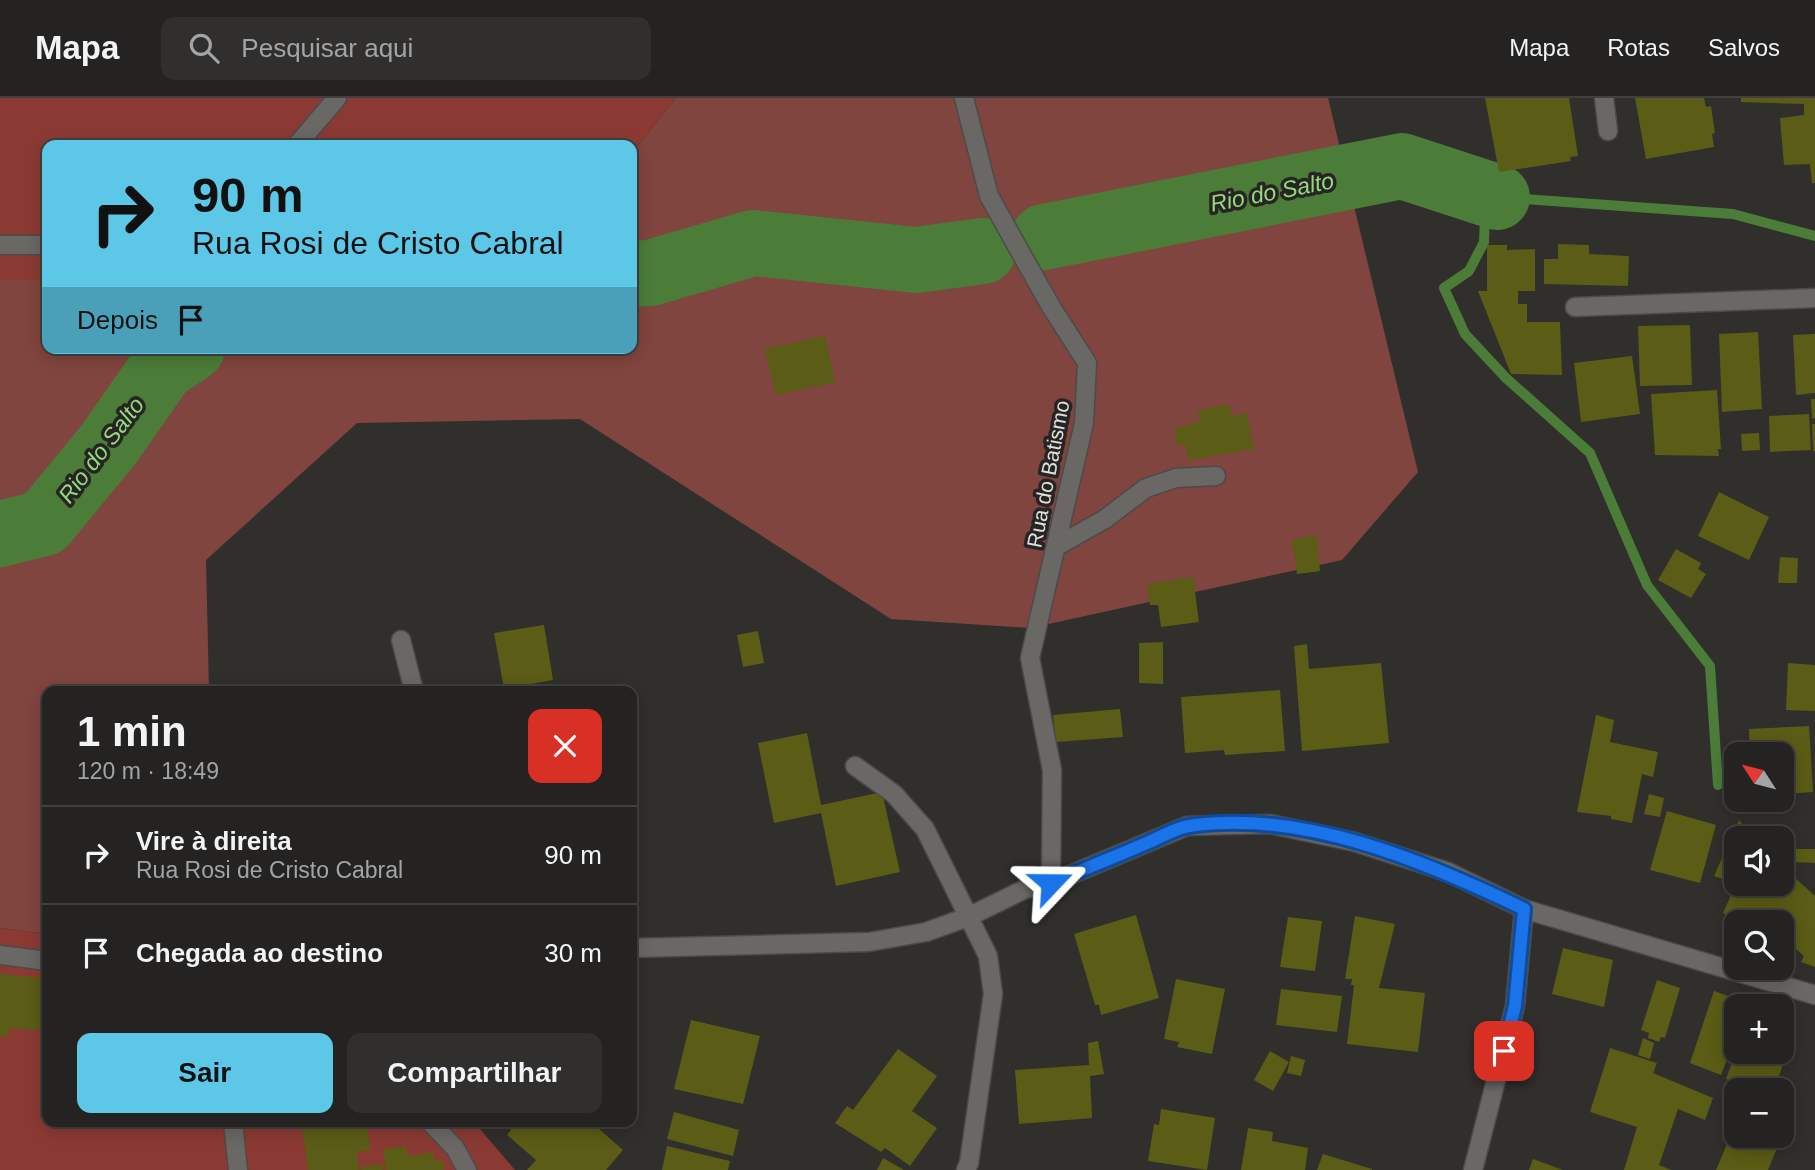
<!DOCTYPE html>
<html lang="pt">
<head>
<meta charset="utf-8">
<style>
	:root { --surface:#242321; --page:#302f2e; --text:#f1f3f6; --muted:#a3a4a5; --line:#41403f; --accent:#5dc7e8 }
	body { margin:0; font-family:Arial,sans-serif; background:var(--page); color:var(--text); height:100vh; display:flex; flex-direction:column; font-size:26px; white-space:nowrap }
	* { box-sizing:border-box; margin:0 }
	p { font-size:23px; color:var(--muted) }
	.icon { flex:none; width:38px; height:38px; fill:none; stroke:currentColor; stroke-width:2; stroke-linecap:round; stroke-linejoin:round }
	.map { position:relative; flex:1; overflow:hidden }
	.drawer { position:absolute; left:42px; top:588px; width:595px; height:441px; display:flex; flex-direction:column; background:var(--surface); border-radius:14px; box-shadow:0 4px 18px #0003,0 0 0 2px var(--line) }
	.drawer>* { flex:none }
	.guide { position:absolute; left:42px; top:42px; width:595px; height:214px; border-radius:14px; box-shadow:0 4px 18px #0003,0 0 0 2px var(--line); background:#5dc7e8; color:#111; overflow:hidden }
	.needle { width:46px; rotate:306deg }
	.controls { position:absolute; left:1724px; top:644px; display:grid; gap:14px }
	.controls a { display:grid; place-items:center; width:70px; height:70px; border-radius:14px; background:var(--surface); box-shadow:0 4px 18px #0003,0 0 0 2px var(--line); font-size:35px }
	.pin { position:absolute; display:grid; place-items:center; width:60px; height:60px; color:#fff; margin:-30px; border-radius:14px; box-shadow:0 4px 10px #0006 }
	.me { position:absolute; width:77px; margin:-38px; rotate:67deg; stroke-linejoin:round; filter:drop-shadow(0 0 5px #0008) }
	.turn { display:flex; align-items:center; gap:24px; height:147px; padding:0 35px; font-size:32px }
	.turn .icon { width:91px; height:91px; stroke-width:2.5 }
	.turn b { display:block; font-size:49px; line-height:60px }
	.then { display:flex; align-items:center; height:66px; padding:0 35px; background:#0003; gap:14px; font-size:26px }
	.round { display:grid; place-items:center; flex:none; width:74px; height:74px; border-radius:14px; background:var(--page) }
	.overview { display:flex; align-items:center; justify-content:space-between; height:119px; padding:0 35px }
	h1 { font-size:42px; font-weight:600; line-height:52px }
	.cta { display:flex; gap:14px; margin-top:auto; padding:14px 35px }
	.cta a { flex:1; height:80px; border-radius:14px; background:var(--accent); color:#111; font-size:28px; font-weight:600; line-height:80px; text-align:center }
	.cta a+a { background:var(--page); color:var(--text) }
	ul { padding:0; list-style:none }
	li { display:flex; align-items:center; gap:21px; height:98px; padding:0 35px; border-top:2px solid var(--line) }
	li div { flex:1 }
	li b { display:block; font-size:26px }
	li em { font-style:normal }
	header { display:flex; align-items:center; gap:42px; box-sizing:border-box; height:98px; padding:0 35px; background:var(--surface); border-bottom:2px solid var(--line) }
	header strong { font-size:33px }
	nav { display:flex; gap:38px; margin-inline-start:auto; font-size:24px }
	.search { width:490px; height:63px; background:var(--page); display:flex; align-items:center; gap:18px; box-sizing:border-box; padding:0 24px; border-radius:14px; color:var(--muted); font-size:26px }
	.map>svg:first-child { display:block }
</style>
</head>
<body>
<header>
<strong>Mapa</strong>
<div class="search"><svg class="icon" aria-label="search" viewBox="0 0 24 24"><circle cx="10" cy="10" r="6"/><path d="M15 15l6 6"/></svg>Pesquisar aqui</div>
<nav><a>Mapa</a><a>Rotas</a><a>Salvos</a></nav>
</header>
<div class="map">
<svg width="1815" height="1072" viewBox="0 0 1815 1072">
	<rect width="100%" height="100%" fill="#302f2c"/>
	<!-- green -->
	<path fill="#80453e" d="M676 0H1328L1418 374 1342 462 1030 530 891 521 580 321 357 325 206 462 209 593H47V836L0 830V182H47V250H632V55Z"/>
	<!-- forest -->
	<path fill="#8b3a33" d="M0 0H676L632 55V47H47V182H0Z
		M0 830 47 836V1024H474L515 1072H0Z"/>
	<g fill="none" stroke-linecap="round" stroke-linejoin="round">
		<!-- stream -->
		<path stroke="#4b7d39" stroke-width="10" d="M1718 687 1710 568 1647 487 1590 355 1506 280 1465 236 1444 190 1469 173 1484 144 1485 119 1497 99 1733 116 1815 138"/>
		<!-- river -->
		<path stroke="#4b7d39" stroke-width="66" d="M1044 139 1402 68 1497 99
			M632 176 650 175 753 145 916 162 983 153
			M0 436 44 425 109 346 162 270 192 250"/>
	</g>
	<!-- building -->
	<path fill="#5b5c15" d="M1485 0H1569L1578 58 1570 59 1571 63 1499 74Z
		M1635 0H1704L1706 9 1711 8 1715 35 1712 36 1714 49 1646 61Z
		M1741 0H1815V85H1812L1810 66 1784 67 1780 20 1804 17V6L1741 4Z
		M1558 146 1589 147V156L1629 158 1628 188 1544 186V161H1558Z
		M1487 147H1507V152L1535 151V193H1518V206H1527V224H1560L1562 277 1511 276 1478 193H1487Z
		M1690 227 1692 287 1640 288 1638 228Z
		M1758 234 1762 311 1722 314 1719 236Z
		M1815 236V295L1796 297 1793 237Z
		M825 238 835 284 776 297 765 251Z
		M1632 258 1640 316 1581 324 1574 265Z
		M1717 292 1721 351H1718L1719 358 1655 357 1651 296Z
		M1811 301H1815V320L1812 321Z
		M1229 306 1232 318 1247 315 1254 351 1188 362 1185 346 1177 347 1174 331 1200 323 1198 312Z
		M1809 316 1811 352 1770 354 1769 318Z
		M1812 326H1815V353H1813Z
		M1759 335 1760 352 1742 353 1741 336Z
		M1719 394 1769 419 1749 462 1698 438Z
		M1316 436 1320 473 1297 476 1292 442Z
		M1676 451 1701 465 1698 471 1706 476 1691 500 1658 482Z
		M1780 459 1798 460 1797 485H1778Z
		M1193 479 1199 524 1161 529 1158 507H1150L1147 486Z
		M544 527 553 582 504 591 494 535Z
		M758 533 764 565 743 569 737 537Z
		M1163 544V586L1139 585V545Z
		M1307 546 1309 571 1381 565 1389 645 1302 653 1294 548Z
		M1788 565 1815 567V613L1786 612Z
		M1280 592 1285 653 1225 657 1224 652 1185 655 1181 599Z
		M1120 611 1123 639 1056 644 1053 617Z
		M1596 617 1614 622 1610 644 1658 654 1653 679 1642 676 1632 725 1611 721V718L1577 714Z
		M1809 628 1813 694 1785 696 1782 701V656H1750L1749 631Z
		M807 635 821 707 882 694 900 774 836 788 821 715 774 725 758 645Z
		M1649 696 1664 700 1660 719 1644 716Z
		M1667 713 1716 727 1700 785 1650 772Z
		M1739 722 1753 740H1736V786L1714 778Z
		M1794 751H1815V765L1793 764Z
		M1782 768 1815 798V869L1801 864 1804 858 1782 839V824H1742L1723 815 1736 786H1782Z
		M1136 817 1159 900 1101 917 1099 907H1095L1074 836Z
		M1355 818 1395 826 1379 890 1425 895 1418 954 1347 946 1354 887H1351L1352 881H1345Z
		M1288 819 1322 823 1315 873 1280 869Z
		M1563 850 1613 862 1604 909 1552 896Z
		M0 876 47 880 44 933 9 930 8 939 0 938Z
		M1176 881 1225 891 1212 956 1177 949 1179 944 1164 941Z
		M1657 882 1680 890 1665 940 1661 939 1659 944 1648 940 1649 935 1641 932Z
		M1281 891 1342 898 1337 934 1276 927Z
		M1714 893 1748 905 1746 908H1736V937L1721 977 1690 965Z
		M691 922 760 938 743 1006 674 991Z
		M1782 937 1792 941 1774 992H1757L1726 981 1736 954H1782Z
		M1643 940 1654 945 1650 961 1638 957Z
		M1098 943 1104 976 1090 978 1092 1020 1019 1026 1015 972 1089 967 1088 945Z
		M1610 950 1657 965 1653 975 1713 1000 1705 1022 1678 1011 1659 1067 1671 1072H1624L1637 1029 1590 1014Z
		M898 951 937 978 912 1013 937 1030 910 1068 885 1050 881 1054 835 1025 847 1008 853 1012Z
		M1270 953 1289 964 1273 993 1254 982Z
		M1291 958 1305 962 1301 978 1287 975Z
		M1161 1011 1215 1020 1207 1072 1148 1063 1154 1026 1159 1027Z
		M674 1014 739 1032 733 1058 667 1041Z
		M301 1024H367L370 1052 357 1054 359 1072H308Z
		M502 1024H591L623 1052 606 1072H527L536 1062 507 1037 511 1032Z
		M1248 1030 1273 1034 1272 1043 1308 1050 1305 1072H1241Z
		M1733 1032 1736 1038 1758 1043 1760 1038H1768L1780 1043 1768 1072H1716Z
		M406 1048 408 1058 433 1054 434 1063 443 1061 444 1072H386L383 1051Z
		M667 1048 730 1063 728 1072H662Z
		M1323 1056 1372 1071V1072H1317Z
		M883 1060 904 1072H877Z
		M1533 1061 1563 1072H1529Z
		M383 1066V1072H361L360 1069Z"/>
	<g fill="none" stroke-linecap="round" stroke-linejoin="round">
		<defs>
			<path id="minor" d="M964 0 989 98 1050 207 1087 265 1084 325 1030 560 1052 672 1051 785
				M1604 0 1608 33
				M297 47 337 0
				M0 147H47
				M1575 209 1815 200
				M1059 447 1105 421 1146 390 1176 380 1216 378
				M401 542 414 593
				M855 668 894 696 925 731 988 858 993 896 969 1065 966 1072
				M632 850 869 844 926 834 968 819 1025 791 1051 785 1187 728 1270 726 1355 744 1448 774 1524 811 1815 897
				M0 857 47 863
				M233 1024 238 1072
				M430 1024 455 1050 467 1072
				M1473 1072 1515 908 1524 811"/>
		</defs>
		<!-- minor casing -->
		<use href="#minor" stroke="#4c4b49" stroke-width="21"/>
		<!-- minor -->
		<use href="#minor" stroke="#696865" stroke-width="18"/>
	</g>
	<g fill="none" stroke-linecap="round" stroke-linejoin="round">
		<defs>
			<path id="route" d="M1051 785C1084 771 1117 758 1149 744 1161 739 1176 730 1189 728 1301 711 1425 763 1524 811L1515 908 1504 953"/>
		</defs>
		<!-- route casing -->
		<use href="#route" stroke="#114b97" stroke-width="18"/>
		<!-- route -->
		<use href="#route" stroke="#1a73e8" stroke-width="12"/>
	</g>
	<g text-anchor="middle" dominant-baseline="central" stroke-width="7" stroke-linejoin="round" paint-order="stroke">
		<!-- street labels -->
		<g font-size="21" fill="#e0e0de" stroke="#262523">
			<text transform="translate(1048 376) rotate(-79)">Rua do Batismo</text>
		</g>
		<!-- water labels -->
		<g font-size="23" font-style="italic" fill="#94da7d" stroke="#262523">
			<text transform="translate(1272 94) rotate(-11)">Rio do Salto</text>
			<text transform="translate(101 352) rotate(-53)">Rio do Salto</text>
		</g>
	</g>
</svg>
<div class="controls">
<a><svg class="needle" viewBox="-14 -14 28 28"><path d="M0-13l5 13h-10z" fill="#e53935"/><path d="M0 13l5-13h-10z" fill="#a3a4a5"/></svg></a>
<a><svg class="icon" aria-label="sound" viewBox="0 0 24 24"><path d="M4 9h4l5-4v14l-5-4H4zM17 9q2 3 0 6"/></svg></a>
<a><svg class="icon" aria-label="search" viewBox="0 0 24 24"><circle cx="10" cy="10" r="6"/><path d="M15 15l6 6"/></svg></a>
<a>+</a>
<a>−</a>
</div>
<div class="pin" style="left:1504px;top:953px;background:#d93025"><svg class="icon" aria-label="arrive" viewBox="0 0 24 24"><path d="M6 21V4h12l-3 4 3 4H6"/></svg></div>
<svg class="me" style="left:1051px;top:785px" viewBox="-20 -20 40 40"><path d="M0-17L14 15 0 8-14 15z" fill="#1a73e8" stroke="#fff" stroke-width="4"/></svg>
<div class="guide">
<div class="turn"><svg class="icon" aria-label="right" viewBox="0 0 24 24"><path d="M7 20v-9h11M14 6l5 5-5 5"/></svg><div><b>90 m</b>Rua Rosi de Cristo Cabral</div></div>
<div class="then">Depois<svg class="icon" aria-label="arrive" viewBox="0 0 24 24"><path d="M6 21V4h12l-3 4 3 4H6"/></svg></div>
</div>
<section class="drawer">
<div class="overview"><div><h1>1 min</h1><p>120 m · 18:49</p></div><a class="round" style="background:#d93025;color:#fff"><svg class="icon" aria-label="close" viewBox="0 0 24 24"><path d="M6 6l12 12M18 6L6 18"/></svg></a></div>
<ul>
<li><svg class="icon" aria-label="right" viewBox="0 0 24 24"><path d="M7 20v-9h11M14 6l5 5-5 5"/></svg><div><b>Vire à direita</b><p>Rua Rosi de Cristo Cabral</p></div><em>90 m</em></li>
<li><svg class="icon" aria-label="arrive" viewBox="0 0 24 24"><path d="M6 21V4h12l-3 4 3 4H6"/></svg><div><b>Chegada ao destino</b></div><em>30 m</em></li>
</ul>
<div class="cta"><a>Sair</a><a>Compartilhar</a></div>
</section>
</div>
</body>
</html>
